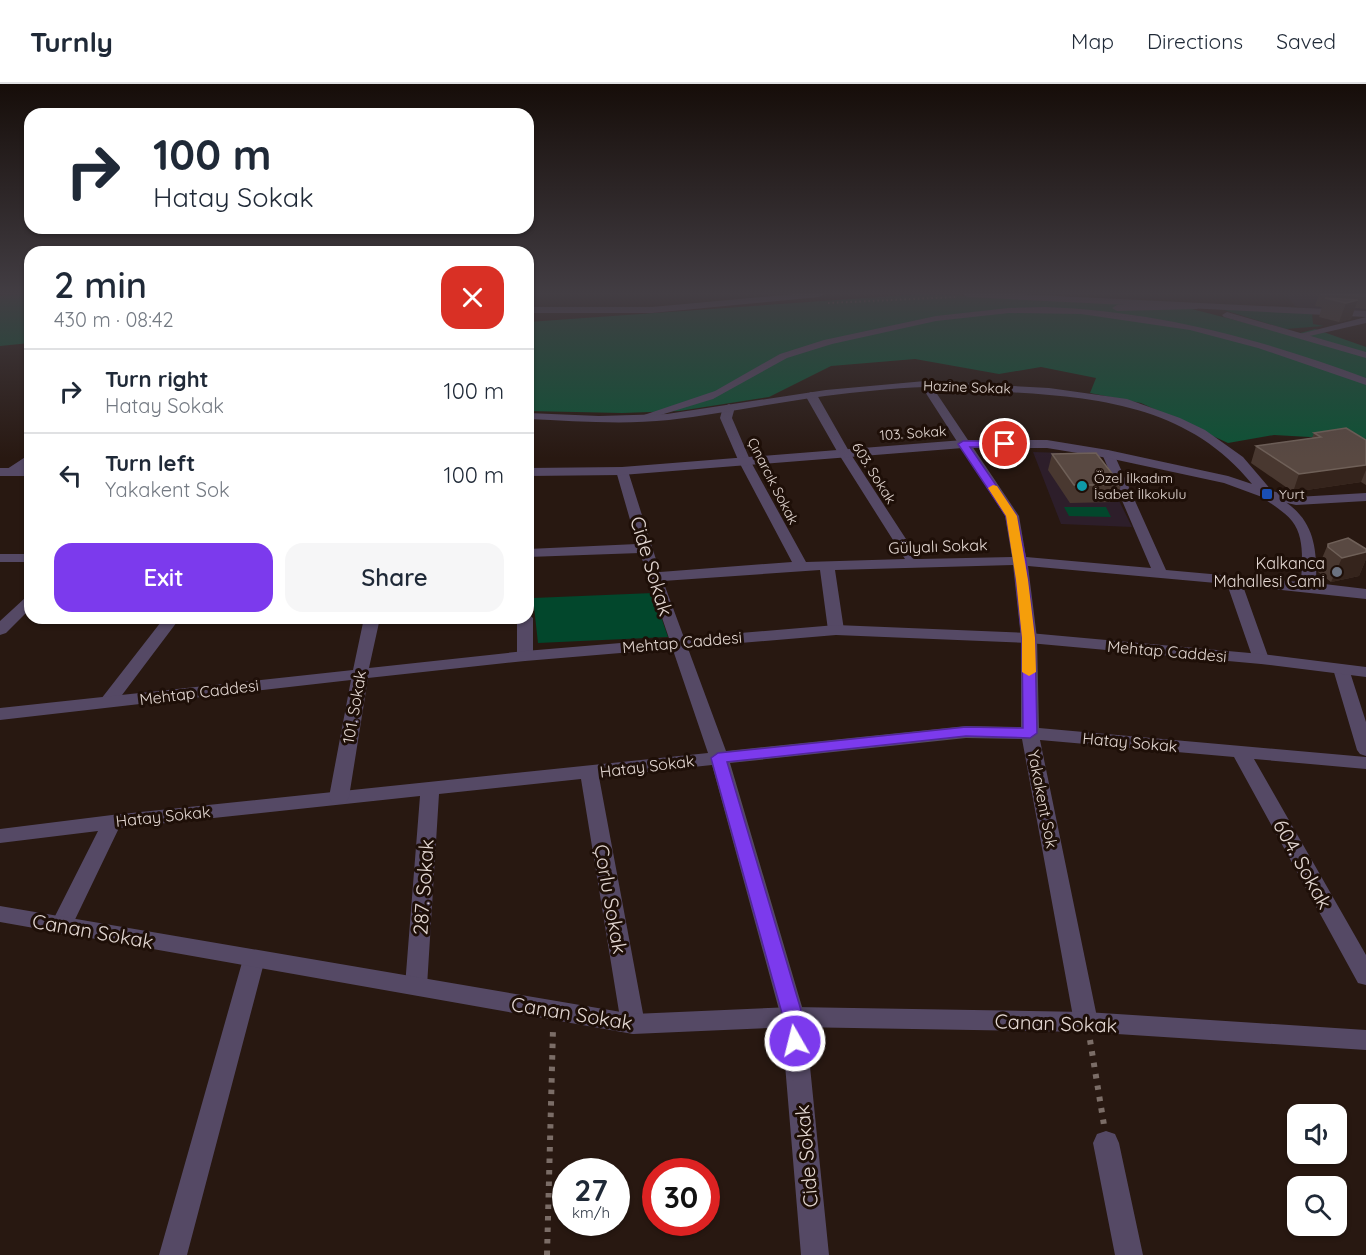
<!DOCTYPE html>
<html lang="en">
<head>
<meta charset="utf-8">
<style>
	:root { --surface:#fff; --page:#f6f6f7; --text:#1f2937; --muted:#747a83; --line:#e0e1e3; --accent:#7c3aed }
	body { margin:0; font-family:Quicksand,sans-serif; background:var(--page); color:var(--text); height:100vh; display:flex; flex-direction:column; font-size:22px; white-space:nowrap }
	* { box-sizing:border-box; margin:0 }
	p { font-size:20px; color:var(--muted) }
	.icon { flex:none; width:33px; height:33px; fill:none; stroke:currentColor; stroke-width:2; stroke-linecap:round; stroke-linejoin:round }
	.map { position:relative; flex:1; overflow:hidden }
	.drawer { position:absolute; left:24px; top:162px; width:510px; height:378px; display:flex; flex-direction:column; background:var(--surface); border-radius:18px; box-shadow:0 2px 4px #0004 }
	.drawer>* { flex:none }
	.top-card { position:absolute; left:24px; top:24px; width:510px; height:126px; border-radius:18px; box-shadow:0 2px 4px #0004; background:#fff; color:var(--text); overflow:hidden }
	.fabs { position:absolute; left:1287px; top:1020px; display:grid; gap:12px }
	.fabs a { display:grid; place-items:center; width:60px; height:60px; border-radius:12px; background:var(--surface); box-shadow:0 2px 4px #0004; font-size:30px }
	.speed { position:absolute; left:552px; top:1074px; display:flex; gap:12px; font-size:30px; font-weight:700; text-align:center }
	.speed>* { display:grid; place-content:center; width:78px; height:78px; border-radius:50%; background:var(--surface); box-shadow:0 2px 4px #0004; line-height:1 }
	.speed small { font-size:15px; font-weight:400 }
	.speed .limit { border:9px solid #d22; background:#fff; color:#111 }
	.pin { position:absolute; display:grid; place-items:center; width:51px; height:51px; color:#fff; margin:-26px; border:3px solid #fff; border-radius:50%; box-shadow:0 2px 6px #0007 }
	.me { position:absolute; width:66px; margin:-33px; rotate:352deg; stroke-linejoin:round; filter:drop-shadow(0 0 4px #0008) }
	.turn { display:flex; align-items:center; gap:21px; height:126px; padding:0 30px; font-size:27px }
	.turn .icon { width:78px; height:78px; stroke-width:2.5 }
	.turn b { display:block; font-size:42px; line-height:51px }
	.round { display:grid; place-items:center; flex:none; width:63px; height:63px; border-radius:18px; background:var(--page) }
	.overview { display:flex; align-items:center; justify-content:space-between; height:102px; padding:0 30px }
	h1 { font-size:36px; font-weight:600; line-height:45px }
	.cta { display:flex; gap:12px; margin-top:auto; padding:12px 30px }
	.cta a { flex:1; height:69px; border-radius:18px; background:var(--accent); color:#fff; font-size:24px; font-weight:600; line-height:69px; text-align:center }
	.cta a+a { background:var(--page); color:var(--text) }
	ul { padding:0; list-style:none }
	li { display:flex; align-items:center; gap:18px; height:84px; padding:0 30px; border-top:2px solid var(--line) }
	li div { flex:1 }
	li b { display:block; font-size:22px }
	li em { font-style:normal }
	header { display:flex; align-items:center; gap:36px; box-sizing:border-box; height:84px; padding:0 30px; background:var(--surface); border-bottom:2px solid var(--line) }
	header strong { font-size:28px }
	nav { display:flex; gap:33px; margin-inline-start:auto; font-size:21px }
	.map>svg:first-child { display:block }
</style>
</head>
<body>
<header>
<strong>Turnly</strong>
<nav><a>Map</a><a>Directions</a><a>Saved</a></nav>
</header>
<div class="map">
<svg width="1366" height="1171" viewBox="0 0 1366 1171">
	<rect width="100%" height="100%" fill="#281811"/>
	<!-- education -->
	<path fill="#2d1e2a" d="M1285 210H1366V229L1313 226 1295 222Z
		M1033 368 1096 370 1132 443 1061 440Z"/>
	<!-- green -->
	<path fill="#02472c" d="M1221 225 1312 229 1313 240 1324 242 1285 245Z
		M1064 423H1106L1111 433 1069 432Z
		M653 509 668 553 538 559 533 514Z"/>
	<!-- forest -->
	<path fill="#0c5335" d="M30 210V259L0 262V212Z
		M921 210 1176 221 1293 251 1315 245 1366 263V364L1345 355 1274 351 1228 359 1141 319 1090 309 1096 294 1041 283 999 290 915 275 831 282 769 313 679 327 622 329 528 327V238Z"/>
	<g fill="none" stroke-linecap="round" stroke-linejoin="round">
		<!-- path-far1 -->
		<path stroke="#7b6d67" stroke-width="2" stroke-dasharray="1.5 3" stroke-linecap="butt" d="M828 219 955 213"/>
		<!-- path -->
		<path stroke="#7b6d67" stroke-width="6" stroke-dasharray="4.5 7" stroke-linecap="butt" d="M1090 956 1104 1041
			M547 1171 553 945"/>
		<!-- minor -->
		<path fill="#554965" fill-rule="evenodd" d="M1194 220 1199 223 1197 225 1117 227 1112 224 1117 221Z
			M1045 223C1157 227 1262 255 1366 294V301L1258 264 1190 246 1081 230 1009 229 936 237 832 260 787 274 713 315 641 337 635 334 715 307 780 270 824 256 936 232 1009 224Z
			M1366 233V239L1301 254 1296 251Z
			M925 297 929 298 1019 432 1026 473 1151 484 1102 370 1108 366 1114 370 1166 486 1301 498C1302 479 1305 453 1292 437 1284 427 1272 421 1262 413L1260 410 1267 406C1274 408 1281 414 1287 419 1315 439 1317 467 1316 499L1366 505V515L1243 502 1269 575 1261 580 1253 575 1227 500 1028 482 1037 554 1039 644 1366 673V685L1254 675 1366 871V901L1358 899 1234 673 1040 656 1098 938 1094 945 1086 948 1078 945 1074 938 1022 655 966 654 730 679 805 933 829 1171H801L781 933 712 681 599 693 645 940 641 947 633 950 625 947 621 940 581 695 439 710 427 902 424 909 416 911 408 909 405 902 420 712 119 744 69 848 61 850 53 848 50 842 98 747 0 759V745L112 731 708 669 640 469 528 473V465L637 460 616 387 622 383 628 387 660 488 792 478 739 378 720 334 723 323 729 320 735 323 732 334 751 378 806 478 905 475 838 369 805 311 811 308 817 311 850 369 919 475 1012 473 1005 432 920 300ZM1013 481 1021 554V643L966 642 726 667 663 497 820 486 828 546 836 551 844 546 835 486Z
			M30 370V380L15 391H7L5 388 7 385Z
			M0 470H30V478H0Z
			M30 512V525L6 549 0 551V537L25 514Z
			M528 530 533 534V572L525 577 517 572V534H528Z
			M164 534H180L113 623H101L98 619 101 615Z
			M1341 580 1349 585 1366 638V672L1360 670 1357 666 1333 585Z
			M254 866 262 869 265 875 187 1171H159L243 875 246 869Z
			M1106 1047 1115 1050 1119 1059 1143 1171H1115L1093 1059 1097 1050Z"/>
		<!-- tertiary -->
		<path fill="#554965" fill-rule="evenodd" d="M795 210H824L819 213 652 229H528V223H652Z
			M963 210H1015L1366 227V233L968 213Z
			M1227 228 1366 268V274L1224 233 1222 231Z
			M925 297 1049 304 1127 315 1180 334 1205 346 1243 373 1272 407 1296 413 1366 409V417L1296 421 1262 413 1224 399 1108 374 1047 364H963L622 391 528 392V384L622 383 963 356H1047L1108 366 1228 392 1252 400C1190 323 1099 313 1006 308 979 306 952 303 925 303 892 304 858 308 825 312 773 319 721 330 669 336 622 341 574 337 528 335V329L599 332 667 330 826 306Z
			M0 384H30V392H0Z
			M364 534H380L369 584 525 567 836 541 1029 549 1261 570 1366 583V593L1261 580 1029 559 836 551 525 577 368 594 349 713 346 718 339 720 332 718 329 713 351 596 0 636V624L353 586Z
			M0 822 633 930 793 923 1086 928 1366 946V966L1086 948 793 943 633 950 0 838Z"/>
	</g>
	<!-- wall -->
	<path fill="#493830" d="M1319 210H1366V225L1355 224 1351 235 1339 238 1319 233 1322 223 1315 222Z
		M1314 349 1366 356V401L1361 398 1293 408 1251 379 1256 362 1312 354Z
		M1052 370 1121 401 1116 418 1070 419 1048 386Z
		M1328 460 1366 465V475L1359 492 1331 498 1318 488V484Z"/>
	<!-- shaded-wall -->
	<path fill="#35241c" d="M1358 216 1351 235 1339 238 1346 219Z
		M1366 381V386L1361 398 1293 408 1299 390Z
		M1366 468V475L1359 492 1331 498 1342 474Z"/>
	<!-- building -->
	<path fill="#594942" stroke="#6f6058" stroke-width="1.5" d="M1321 210H1366V212Z
		M1325 214 1358 216 1346 219Z
		M1346 344 1366 356V381L1299 390 1256 362 1321 353 1314 349Z
		M1096 369 1121 401H1074L1052 370Z
		M1348 454 1366 465V468L1342 474 1328 463V460Z"/>
	<!-- sky -->
	<linearGradient id="sky" x2="0" y2="1"><stop stop-color="#160d09"/><stop offset="0.56" stop-color="#423d43"/><stop offset="1" stop-color="#423d43" stop-opacity="0"/></linearGradient>
	<rect width="1366" height="374" fill="url(#sky)"/>
	<!-- route -->
	<path fill="#7c3aed" stroke="#51269a" stroke-width="1.5" d="M963 357H1005L1010 360 1005 363H970L1017 432 1026 477 1035 554 1037 649 1030 654 966 652 727 678 803 933 805 957 802 963 795 965 788 963 785 957 783 933 711 674 718 669 966 643 1023 644 1022 554 1014 477 1006 432 958 360Z"/>
	<!-- slow -->
	<path fill="#f59e0b" d="M993 401 997 402 1017 432 1028 496 1035 554 1036 588 1029 592 1022 588V554L1016 496 1006 432 988 404Z"/>
	<!-- markers -->
	<circle fill="#0f9aa8" stroke="#1e0f08" stroke-width="2" cx="1082" cy="402" r="6"/>
	<rect fill="#1a4fb4" stroke="#1e0f08" stroke-width="2" x="1261" y="404" width="12" height="12" rx="3"/>
	<circle fill="#6b7280" stroke="#1e0f08" stroke-width="2" cx="1337" cy="488" r="6"/>
	<g text-anchor="middle" dominant-baseline="central" stroke-width="6" stroke-linejoin="round" paint-order="stroke">
		<!-- far-street labels -->
		<g font-size="14" fill="#e4d8d3" stroke="#1e0f08">
			<text transform="translate(967 303) rotate(2)">Hazine Sokak</text>
			<text transform="translate(913 349) rotate(-4)">103. Sokak</text>
			<text transform="translate(874 389) rotate(58)">603. Sokak</text>
			<text transform="translate(773 397) rotate(63)">Çınarcık Sokak</text>
		</g>
		<!-- far-poi labels -->
		<g font-size="14" fill="#e4d8d3" stroke="#1e0f08" text-anchor="start">
			<text x="1094" y="394">Özel İlkadım<tspan x="1094" dy="16">İsabet İlkokulu</tspan></text>
			<text x="1279" y="410">Yurt</text>
		</g>
		<!-- street labels -->
		<g font-size="16" fill="#e4d8d3" stroke="#1e0f08">
			<text transform="translate(938 462) rotate(-2)">Gülyalı Sokak</text>
			<text transform="translate(682 558) rotate(-5)">Mehtap Caddesi</text>
			<text transform="translate(1167 567) rotate(5)">Mehtap Caddesi</text>
			<text transform="translate(199 608) rotate(-7)">Mehtap Caddesi</text>
			<text transform="translate(354 623) rotate(-80)">101. Sokak</text>
			<text transform="translate(1130 658) rotate(5)">Hatay Sokak</text>
			<text transform="translate(647 682) rotate(-7)">Hatay Sokak</text>
			<text transform="translate(1043 715) rotate(79)">Yakakent Sok</text>
			<text transform="translate(163 732) rotate(-6)">Hatay Sokak</text>
		</g>
		<!-- poi labels -->
		<g font-size="16" fill="#e4d8d3" stroke="#1e0f08" text-anchor="end">
			<text x="1325" y="479">Kalkanca<tspan x="1325" dy="18">Mahallesi Cami</tspan></text>
		</g>
		<!-- near-street labels -->
		<g font-size="20" fill="#e4d8d3" stroke="#1e0f08">
			<text transform="translate(652 482) rotate(73)">Cide Sokak</text>
			<text transform="translate(1303 780) rotate(61)">604. Sokak</text>
			<text transform="translate(423 803) rotate(-86)">287. Sokak</text>
			<text transform="translate(611 815) rotate(80)">Çorlu Sokak</text>
			<text transform="translate(93 847) rotate(10)">Canan Sokak</text>
			<text transform="translate(572 929) rotate(9)">Canan Sokak</text>
			<text transform="translate(1056 939) rotate(2)">Canan Sokak</text>
			<text transform="translate(806 1072) rotate(-95)">Cide Sokak</text>
		</g>
	</g>
</svg>
<div class="fabs">
<a><svg class="icon" aria-label="sound" viewBox="0 0 24 24"><path d="M4 9h4l5-4v14l-5-4H4zM17 9q2 3 0 6"/></svg></a>
<a><svg class="icon" aria-label="search" viewBox="0 0 24 24"><circle cx="10" cy="10" r="6"/><path d="M15 15l6 6"/></svg></a>
</div>
<div class="speed"><div>27<small>km/h</small></div><div class="limit">30</div></div>
<div class="pin" style="left:1005px;top:360px;background:#d93025"><svg class="icon" aria-label="arrive" viewBox="0 0 24 24"><path d="M6 21V4h12l-3 4 3 4H6"/></svg></div>
<svg class="me" style="left:795px;top:957px" viewBox="-20 -20 40 40"><circle r="17" fill="#7c3aed" stroke="#fff" stroke-width="3"/><path d="M0-11L8 9 0 5-8 9z" fill="#fff"/></svg>
<div class="top-card">
<div class="turn"><svg class="icon" aria-label="right" viewBox="0 0 24 24"><path d="M7 20v-9h11M14 6l5 5-5 5"/></svg><div><b>100 m</b>Hatay Sokak</div></div>
</div>
<section class="drawer">
<div class="overview"><div><h1>2 min</h1><p>430 m · 08:42</p></div><a class="round" style="background:#d93025;color:#fff"><svg class="icon" aria-label="close" viewBox="0 0 24 24"><path d="M6 6l12 12M18 6L6 18"/></svg></a></div>
<ul>
<li><svg class="icon" aria-label="right" viewBox="0 0 24 24"><path d="M7 20v-9h11M14 6l5 5-5 5"/></svg><div><b>Turn right</b><p>Hatay Sokak</p></div><em>100 m</em></li>
<li><svg class="icon" aria-label="left" viewBox="0 0 24 24"><path d="M17 20v-9H6M10 6l-5 5 5 5"/></svg><div><b>Turn left</b><p>Yakakent Sok</p></div><em>100 m</em></li>
</ul>
<div class="cta"><a>Exit</a><a>Share</a></div>
</section>
</div>
</body>
</html>
